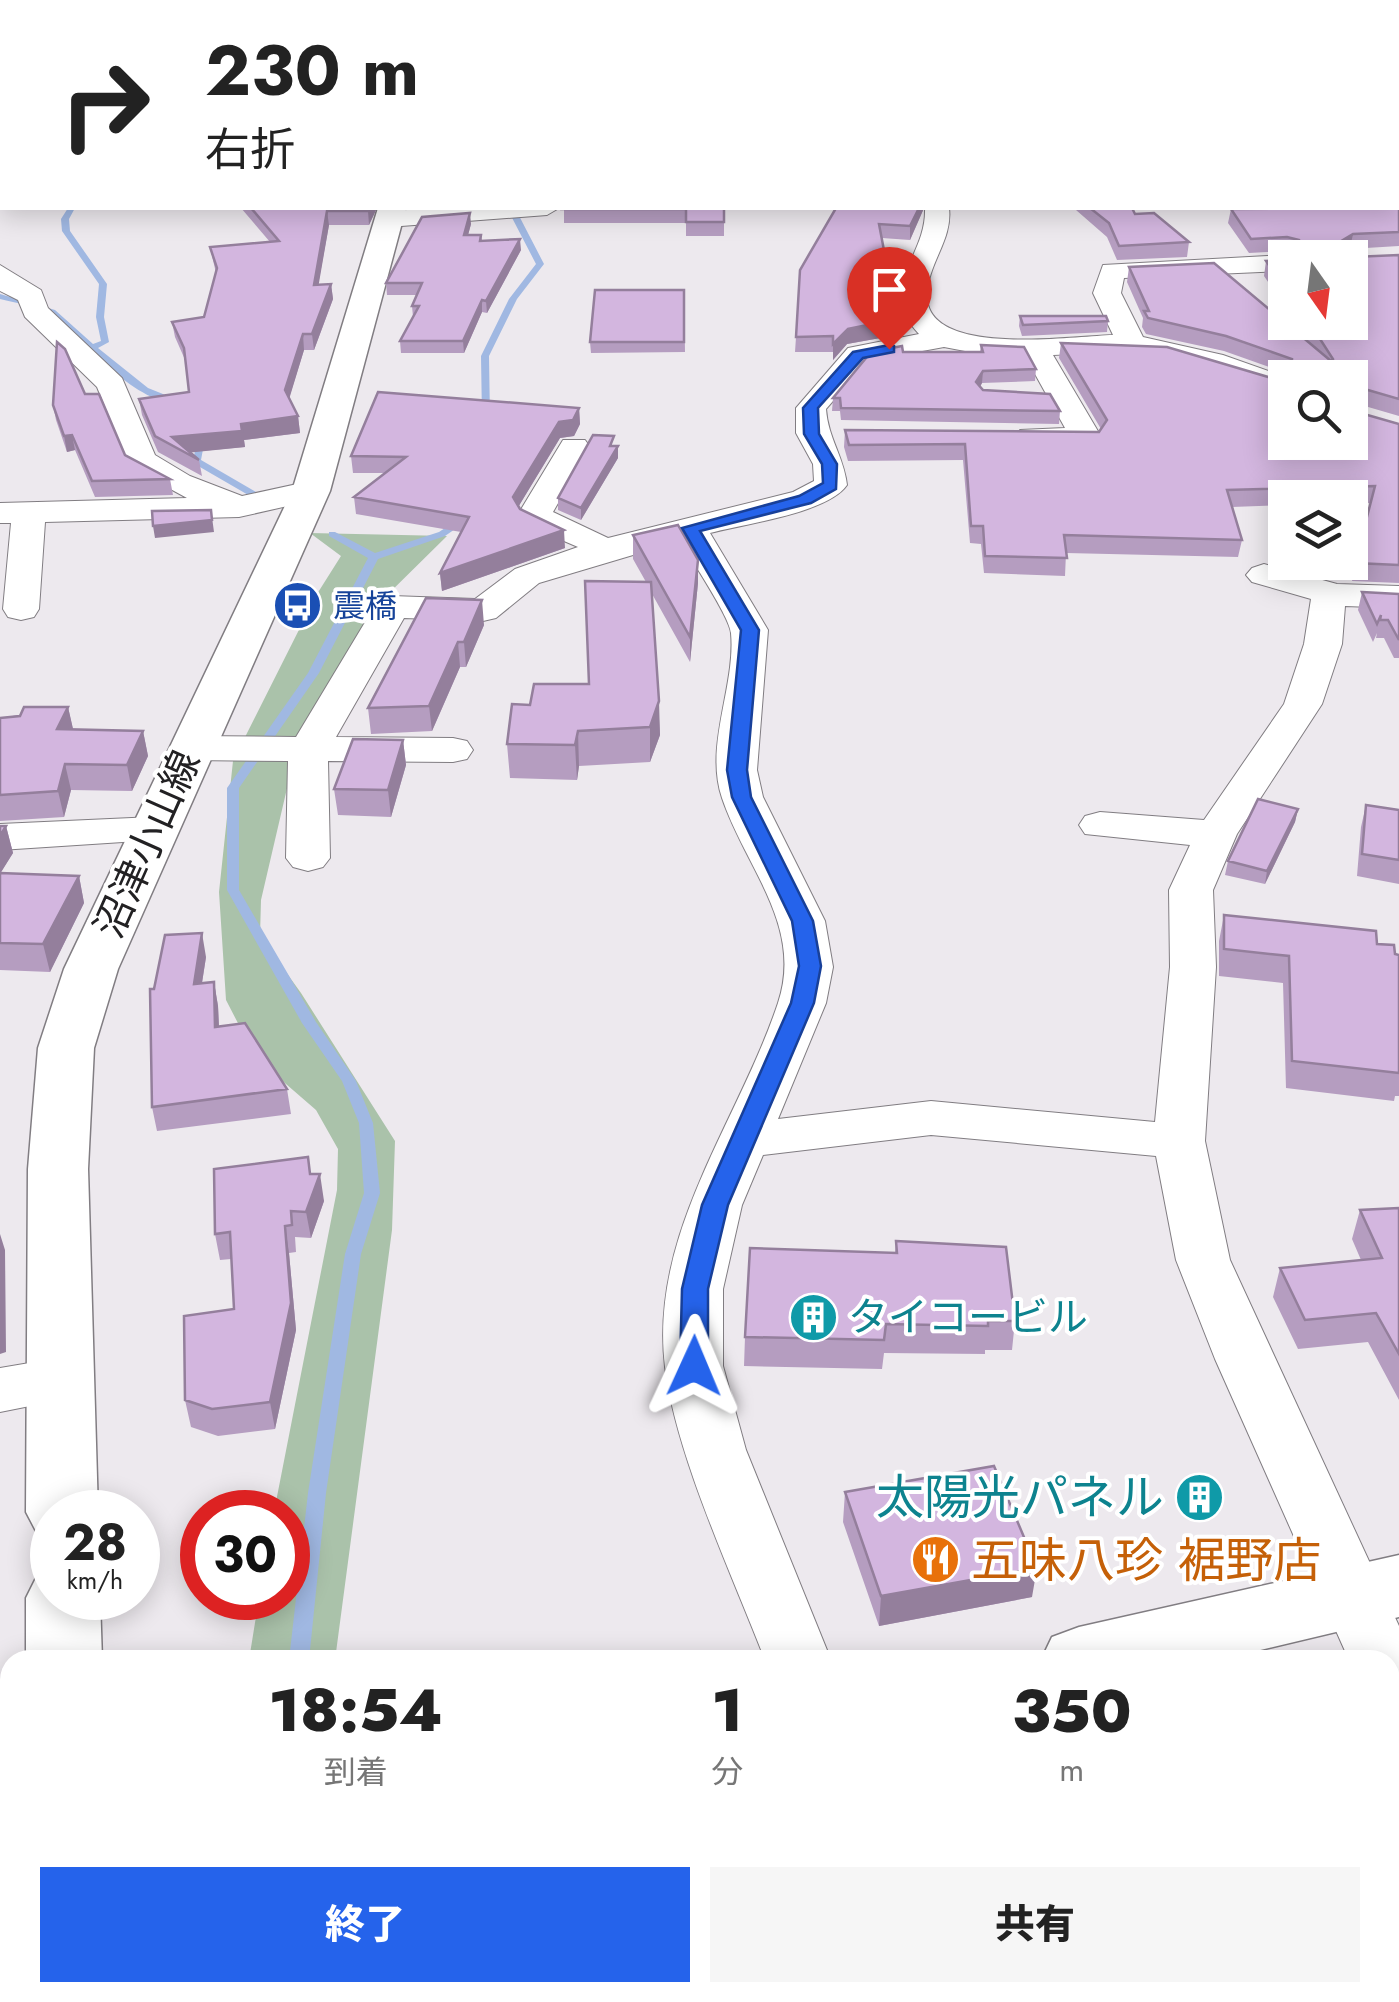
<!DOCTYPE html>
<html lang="ja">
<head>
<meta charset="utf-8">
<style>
	:root { --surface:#fff; --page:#f6f6f6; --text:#222; --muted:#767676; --accent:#2563eb }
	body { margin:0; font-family:Jost,"Noto Sans JP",sans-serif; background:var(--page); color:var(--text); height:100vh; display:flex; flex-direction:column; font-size:38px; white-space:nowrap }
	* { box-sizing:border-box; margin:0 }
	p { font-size:32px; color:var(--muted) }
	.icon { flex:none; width:55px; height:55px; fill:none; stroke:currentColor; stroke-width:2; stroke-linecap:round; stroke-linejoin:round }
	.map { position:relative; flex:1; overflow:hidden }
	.sheet { position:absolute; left:0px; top:1650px; width:1400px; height:352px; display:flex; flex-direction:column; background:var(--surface); border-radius:30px 30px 0 0; box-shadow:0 5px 25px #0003 }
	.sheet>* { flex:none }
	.hud { position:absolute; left:0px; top:0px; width:1400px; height:210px; box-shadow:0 5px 25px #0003; background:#fff; color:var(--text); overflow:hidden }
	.needle { width:65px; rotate:166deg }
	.tools { position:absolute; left:1268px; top:240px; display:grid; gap:20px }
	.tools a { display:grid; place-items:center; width:100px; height:100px; border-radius:0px; background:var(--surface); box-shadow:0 5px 25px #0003; font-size:50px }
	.speed { position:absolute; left:30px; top:1490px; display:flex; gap:20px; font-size:50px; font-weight:700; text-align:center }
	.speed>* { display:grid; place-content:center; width:130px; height:130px; border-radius:50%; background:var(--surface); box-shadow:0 5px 25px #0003; line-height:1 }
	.speed small { font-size:25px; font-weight:400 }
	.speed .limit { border:15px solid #d22; background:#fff; color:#111 }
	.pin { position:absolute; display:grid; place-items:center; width:85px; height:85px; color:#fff; margin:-102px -42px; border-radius:50% 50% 50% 0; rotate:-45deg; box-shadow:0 0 10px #0007 }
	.pin .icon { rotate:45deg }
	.me { position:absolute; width:110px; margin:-55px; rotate:1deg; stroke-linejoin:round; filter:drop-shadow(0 0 8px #0008) }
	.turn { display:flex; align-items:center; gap:35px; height:210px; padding:0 40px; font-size:45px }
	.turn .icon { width:130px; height:130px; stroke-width:2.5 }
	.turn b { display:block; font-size:70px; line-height:85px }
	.eta { display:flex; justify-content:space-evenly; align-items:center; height:170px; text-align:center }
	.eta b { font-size:60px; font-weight:800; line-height:70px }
	.primary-button { display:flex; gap:20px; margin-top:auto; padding:20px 40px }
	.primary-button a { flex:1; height:115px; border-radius:0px; background:var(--accent); color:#fff; font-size:40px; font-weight:800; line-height:115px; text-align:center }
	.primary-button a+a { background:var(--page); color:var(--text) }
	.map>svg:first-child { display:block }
</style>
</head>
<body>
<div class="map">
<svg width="1399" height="2002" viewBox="0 0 1399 2002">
	<rect width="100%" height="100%" fill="#ede9ee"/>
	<!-- green -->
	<path fill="#aac2aa" d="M310 533 447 536 374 608 295 754 261 900 260 936 301 993 395 1141 392 1230 335 1660H249L259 1598H288V1512H274L337 1190 338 1149 316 1110 256 1058 226 1000 219 892 233 761 317 594 341 556Z
		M205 1993H338V2002H203Z"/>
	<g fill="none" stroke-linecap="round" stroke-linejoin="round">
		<!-- stream -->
		<path fill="#a0b8e2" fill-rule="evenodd" d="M264 0H270V2H265Z
			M68 208H75L69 219 70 231 107 284 104 317 109 342 98 348 148 388 178 400V404C129 400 89 343 52 316 38 306 16 303 0 299V294L55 310 93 344 101 341 96 317 99 284 62 231 61 219Z
			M507 208H515L544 264 517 299 489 356 490 419 486 422 482 419 481 356 509 299 536 264Z
			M198 431 206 433 201 460 256 492V496H250L193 463Z
			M460 518 468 520 445 536 378 559 319 673 239 788V890L316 1022 356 1081 373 1123 380 1193 361 1254 326 1493 309 1660H289L308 1493 345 1254 364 1193 359 1123 342 1081 302 1023 227 890V788L308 673 368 558 329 536V532H335L375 553 439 532Z"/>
		<defs>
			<path id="street" d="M2 27V40L0 41V28Z
				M446 208H559L547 215 388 227 375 219 388 211Z
				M925 208H949C953 240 927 264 927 296 927 358 1073 336 1113 335L1093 293 1103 265 1285 255 1294 257 1285 258V271L1124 278 1121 293 1143 337 1223 355 1288 378 1285 396C1257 389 1230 376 1203 367 1153 352 1105 352 1053 355L1102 438 1097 445C1074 450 1043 449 1020 444L1015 437 1020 430 1065 428 1025 356 986 355 944 347 868 361 826 409C828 438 844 457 847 485 828 513 744 524 710 533L768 630 757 770 763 797 825 921 833 967 826 1003 778 1119 931 1101 1155 1122 1170 967 1169 890 1190 845 1085 834 1079 825 1085 816 1100 812 1204 820 1284 704 1304 644 1311 599 1252 582 1246 575 1252 568 1264 564 1337 584 1399 586V608L1345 606 1342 644 1322 704 1237 834 1213 890 1216 967 1205 1141 1230 1260 1399 1626V1729L1390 1725V1660H1349L1215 1359 1176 1260 1156 1156 931 1135 763 1155 742 1205 723 1289V1366L746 1450 831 1660H765C732 1574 676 1456 665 1367 649 1233 738 1123 778 1003 804 926 745 867 722 798 704 745 736 686 731 633 730 617 691 559 680 541L539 583 496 618 483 621 404 618 336 737 453 738 467 741 473 750 467 759 453 762 328 761 330 858 323 867 308 871 293 867 286 858 288 761 190 760 176 757 170 748 176 739 190 736 296 737 379 599 392 596 475 599 515 569 578 547 522 523 517 516 563 440H585L590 447 553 512 608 538 793 492 814 481 813 464 796 433V408L848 348 919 334C874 286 927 259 925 208Z
				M0 265 41 290 48 308 122 378 155 455 190 476 242 496 311 481 323 484 327 491 323 498 239 517 45 522 39 609 34 617 21 620 8 617 3 609 11 523H0V503L187 498 130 467 97 387 25 317 18 300 0 291Z
				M154 817 169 821 175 830 169 839 0 850V824Z
				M59 1358 80 1364 88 1380 80 1396 0 1412V1368Z"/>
			<path id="secondary" d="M378 208H406L330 491 118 969 94 1048 88 1169 98 1512H52V1538L37 1533 26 1512 28 1169 38 1048 64 969 292 491Z
				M1399 1555V1617L1218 1660H1041L1052 1637 1079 1627Z
				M52 1570V1598H100L102 1660H26V1598L37 1576Z
				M10 1851V1931L0 1934V1854Z
				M30 1992H118V2002H30Z"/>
		</defs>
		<!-- street casing -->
		<use href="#street" stroke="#817d82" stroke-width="2"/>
		<!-- secondary casing -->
		<use href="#secondary" stroke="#817d82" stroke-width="3"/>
		<!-- street -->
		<use href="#street" fill="#fff" fill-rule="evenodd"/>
		<!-- secondary -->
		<use href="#secondary" fill="#fff" fill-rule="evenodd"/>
	</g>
	<!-- wall -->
	<path fill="#b59dc0" d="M962 0H1399V55L1398 54V2H964Z
		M1398 124 1399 125V246L1349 249 1353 257 1399 255V416L1351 402 1350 378H1289V374L1224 351 1146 334 1142 327 1143 318 1127 282 1129 267 1309 343 1296 322H1350V258H1289L1290 253 1285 251 1249 253 1228 223 1231 209 1398 208Z
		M241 208H377L369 225H329L318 285 331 284 333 299 314 350H304L289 398 298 416 300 433 244 440 245 447 190 452 199 460 202 476 158 452 142 415 139 399 189 392 186 362 175 337 172 322 204 317 216 273 210 247 270 242Z
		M564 208H724V236H686V223H564Z
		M836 208H924L910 240 882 238 897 319V335L847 344 833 360V352H795L796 337Z
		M1042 208H1132L1135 214 1189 242 1187 257 1117 260 1107 237 1076 210H1044Z
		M471 224 468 235H481L482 240 521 250 487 313 482 312 464 353H401L400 341 413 317 412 306 417 295H387L386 283Z
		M1285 260V307L1264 276 1266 261Z
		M684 290 685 352 591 353 590 342Z
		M1020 316 1108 321 1107 332 1022 336 1019 326Z
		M1061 343 1350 410 1399 424V583L1352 581 1370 503 1350 504V498H1285V505L1232 507 1242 540 1238 557 1066 553 1065 576 984 573 981 544 970 543 963 460 848 461 844 447 845 430 1099 432 1101 429 1059 358Z
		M981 345 1036 369 1035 381 982 383 980 387 983 390 1060 411 1059 424 841 420 840 411H832L833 398 903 352H980Z
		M85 394 125 455 170 479 173 495 95 497 75 450 67 452 56 420 53 405Z
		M579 408 580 424 574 436 560 438 518 507 565 548 442 591 440 573 461 532 356 514 354 497 385 473H353L351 456Z
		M615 446H618V458L581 520 558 510V498Z
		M633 535 698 583 690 662 651 592 660 735 650 762 579 766 577 780 510 778 507 744 530 705 589 684 646 582 633 559Z
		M1362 592 1399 594V658H1394L1384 638H1376L1377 633 1373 642 1358 610Z
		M426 598 484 625 466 667H460L432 731 371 734 368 708Z
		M68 707 73 730 143 731 148 756 132 791 71 790 64 817 0 821V718Z
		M403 740 406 765 391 817 338 815 334 789Z
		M1366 805 1399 810V884L1357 876 1361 827Z
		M1298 809 1295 822 1265 884 1225 875 1228 861Z
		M0 826H6L13 853 0 873 79 876 84 903 50 972 0 970Z
		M1224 915 1377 944 1395 954 1399 955V1096H1395L1394 1101 1286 1088 1283 983 1219 976V941Z
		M206 957 202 983 214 982 218 1006 219 1026 287 1089 291 1114 157 1131 152 1107 154 989Z
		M310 1174 324 1201 311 1238 295 1237 296 1252 289 1253 296 1330 275 1429 218 1436 191 1427 185 1400 234 1309 231 1259 220 1260 215 1234Z
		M1399 1208V1400L1368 1342 1298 1349 1273 1297 1280 1268 1361 1260 1352 1239 1360 1210Z
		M896 1241 1015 1321 1012 1350H985V1354L884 1353 882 1369 744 1366 745 1337 895 1253Z
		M845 1492 1032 1597 879 1626 843 1522Z
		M507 1992H980L979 2002H509Z"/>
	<!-- shaded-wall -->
	<path fill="#947f9c" d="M369 208H377L369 225 368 211Z
		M919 208H924L910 240V226Z
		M327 211 329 225 316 300 314 285Z
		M470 213 471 224 465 246 464 235Z
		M1353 234 1350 248 1338 243Z
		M520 239 521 250 487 313 486 301Z
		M331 284 333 299 314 350 312 334Z
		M482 300V312L464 353 463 341Z
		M897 319V335L847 344 833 360V344L848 329Z
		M303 334 304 350 287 406 285 390Z
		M983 371 982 383 975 395 976 382Z
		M579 408 580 424 574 436 560 438 514 514 513 497 559 422Z
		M298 416 300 433 244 440 245 447 186 453 172 437 241 424Z
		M72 435 75 450 67 452 64 436Z
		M618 446V458L581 520V508Z
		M211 510 214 532 155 538 153 526Z
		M564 530 565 548 442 591 440 573Z
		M698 560V583L690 662V637Z
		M482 600 484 625 466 667 464 642Z
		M458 642 460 667 432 731 429 706Z
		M659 701 660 735 650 762V727Z
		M68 707 74 733 57 729Z
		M143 731 148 756 132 791 127 765Z
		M578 731 579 766 577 780 575 745Z
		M403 740 406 765 391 817 388 790Z
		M65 764 71 790 64 817 58 791Z
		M1298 809 1295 822 1265 884 1267 871Z
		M6 826 13 853 0 874V836Z
		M79 876 84 903 50 972 43 944Z
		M202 933 206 957 198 1008 194 984Z
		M214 982 218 1006 220 1051 215 1027Z
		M320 1174 324 1201 311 1238 306 1212Z
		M285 1226 289 1253 296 1330 275 1429 270 1402Z
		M0 1234 5 1250 6 1352 0 1354Z
		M1037 1568 1032 1597 879 1626 881 1596Z
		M980 1992 979 2002H942Z"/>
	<!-- building -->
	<path fill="#d3b6df" stroke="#947f9c" stroke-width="2.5" d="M328 0H816L822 2H327Z
		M971 0H1399V42L1398 43V2H973Z
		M1398 60 1399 61V107H1398V111Z
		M1398 124 1399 125V167H1398Z
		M1398 170 1399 177V232L1353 234 1338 243 1349 247 1353 257 1399 255V399L1354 386 1350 390V378H1290L1292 359 1226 336 1148 318 1144 311H1149L1129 267 1214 263 1331 361 1333 359 1309 322H1350V258H1290L1291 247 1299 245V240L1287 237 1251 239 1231 209 1398 208Z
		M251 208H369L368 211H327L314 285 331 284 312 334H303L285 390 298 416 241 424 242 431 172 437 199 460 155 436 139 399 189 392 184 348 172 322 204 317 217 268 210 247 279 241Z
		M564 208H724V222H686V209H563Z
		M836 208H919L910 226 879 224 897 319 848 329 833 344V336L796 337 800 270Z
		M1090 208H1132L1135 214 1154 213 1189 242 1119 246 1109 223Z
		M470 213 464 235H481L480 241 520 239 486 301 482 300 463 341H400L419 306H412L422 283H386L422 217Z
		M1285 260V288L1266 261Z
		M595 290H684V342H590Z
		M1020 316H1106L1108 321 1023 325Z
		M57 342 65 349 85 394H99L125 455 170 479 92 481 72 435 64 436 53 405Z
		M1061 343 1167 347 1285 382V442H1350V405V410L1399 424V565L1355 563 1375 486 1227 490 1242 540 1064 535 1067 558 985 556 983 526H971L965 444 849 445 845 430 1099 432 1107 420Z
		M981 345 1024 347 1036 369 983 371 976 382 983 390 1050 394 1060 411 841 408 840 398H833L871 352 902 346 903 352H983Z
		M378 392 579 408 573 420 559 422 513 497 520 509 564 530 440 573 469 517 354 497 406 457 351 456Z
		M593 435 614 436 610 446H618L581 508 558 498Z
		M211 510 212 520 153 526 152 511Z
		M678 525 698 560 690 637 633 535Z
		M585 581 651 582 659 701 650 727 578 731 575 745 507 744 512 704 530 705 534 684H589Z
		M1362 592 1399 594V640L1388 620H1380L1381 615 1377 624Z
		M426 598 482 600 464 642H458L429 706 368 708Z
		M24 707H68L57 729 143 731 127 765 65 764 58 791 0 795V718L20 716Z
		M353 739 403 740 388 790 334 789Z
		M1258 799 1298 809 1267 871 1228 861Z
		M1366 805 1399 810V860L1362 854Z
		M0 826H6L0 836Z
		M0 873 79 876 43 944 0 943Z
		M1224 915 1376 931 1377 944 1394 945 1395 954 1399 955V1073L1292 1061 1289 956 1224 949Z
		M202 933 194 984 214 982 215 1027 245 1023 287 1089 152 1107 150 989H154L165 935Z
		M308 1157 310 1174H320L306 1212 291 1211 292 1225 285 1226 291 1303 270 1402 212 1409 185 1400 184 1316 234 1309 230 1232 215 1234 214 1169Z
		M1399 1208V1354L1376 1313 1305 1320 1280 1268 1382 1258 1360 1210Z
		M896 1241 1006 1247 1015 1321H988V1326L886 1324 884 1340 745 1337 750 1248 897 1253Z
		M994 1466 1037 1568 881 1596 845 1492Z
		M508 1992H687L636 2002H509Z
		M700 1992H980L942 2002H703Z"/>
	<!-- route -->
	<path fill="#2563eb" stroke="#184099" stroke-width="2.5" d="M889 345 894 346V352L863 358 818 408 819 434 837 464 836 489 811 503 700 531 759 630 747 770 751 797 813 921 821 966 814 1003 728 1205 708 1289V1366L704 1373 694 1376 684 1373 680 1366 682 1289 702 1205 791 1003 799 966 792 921 732 797 727 770 741 630 682 528 799 496 823 483 822 464 804 434 803 408 853 352Z"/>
	<!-- icons -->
	<defs>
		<symbol id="bus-disc" viewBox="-11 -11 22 22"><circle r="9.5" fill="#1a4fb4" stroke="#fff"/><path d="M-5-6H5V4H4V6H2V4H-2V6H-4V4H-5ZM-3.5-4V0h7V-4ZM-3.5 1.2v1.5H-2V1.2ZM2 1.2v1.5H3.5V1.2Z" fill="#fff"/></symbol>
		<symbol id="building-disc" viewBox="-11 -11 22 22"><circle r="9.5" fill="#0f9aa8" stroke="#fff"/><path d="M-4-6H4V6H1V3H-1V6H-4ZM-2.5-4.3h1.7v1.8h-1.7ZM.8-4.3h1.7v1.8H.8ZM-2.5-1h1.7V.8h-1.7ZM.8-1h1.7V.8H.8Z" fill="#fff"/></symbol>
		<symbol id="restaurant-disc" viewBox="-11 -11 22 22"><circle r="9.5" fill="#e8710a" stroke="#fff"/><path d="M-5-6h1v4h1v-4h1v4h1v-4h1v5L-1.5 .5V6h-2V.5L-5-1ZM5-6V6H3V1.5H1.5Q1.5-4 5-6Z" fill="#fff"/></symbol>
	</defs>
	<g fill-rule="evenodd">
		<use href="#bus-disc" x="270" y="578" width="55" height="55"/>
		<use href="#building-disc" x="786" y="1290" width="55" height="55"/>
		<use href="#building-disc" x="1172" y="1470" width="55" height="55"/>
		<use href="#restaurant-disc" x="908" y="1532" width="55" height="55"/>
	</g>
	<g text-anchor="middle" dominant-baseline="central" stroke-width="8" stroke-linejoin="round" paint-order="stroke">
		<!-- far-transit labels -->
		<g font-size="32" fill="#164399" stroke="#fff" text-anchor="start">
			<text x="333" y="606">震橋</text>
		</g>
		<!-- street labels -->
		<g font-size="40" fill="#222123" stroke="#fff">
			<text transform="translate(147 844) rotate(-66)">沼津小山線</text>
		</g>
		<!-- culture labels -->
		<g font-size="40" fill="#0d838f" stroke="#fff" text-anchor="start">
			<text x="848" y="1317">タイコービル</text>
		</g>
		<!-- near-culture labels -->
		<g font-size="48" fill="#0d838f" stroke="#fff" text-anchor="end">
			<text x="1164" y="1497">太陽光パネル</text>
		</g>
		<!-- near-food labels -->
		<g font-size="48" fill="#c56008" stroke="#fff" text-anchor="start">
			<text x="971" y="1560">五味八珍 裾野店</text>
		</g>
	</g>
</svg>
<div class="tools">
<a><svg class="needle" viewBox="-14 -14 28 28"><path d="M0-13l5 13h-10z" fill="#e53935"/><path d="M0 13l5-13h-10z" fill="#767676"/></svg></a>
<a><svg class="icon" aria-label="search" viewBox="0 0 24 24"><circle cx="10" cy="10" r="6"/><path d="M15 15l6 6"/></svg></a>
<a><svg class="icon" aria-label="layers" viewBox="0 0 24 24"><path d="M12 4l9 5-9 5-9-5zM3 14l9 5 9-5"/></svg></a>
</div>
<div class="speed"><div>28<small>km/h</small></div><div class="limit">30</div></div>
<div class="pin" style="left:889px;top:349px;background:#d93025"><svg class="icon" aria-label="arrive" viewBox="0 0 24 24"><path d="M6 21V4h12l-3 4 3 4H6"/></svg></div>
<svg class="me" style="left:694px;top:1366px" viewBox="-20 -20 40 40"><path d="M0-17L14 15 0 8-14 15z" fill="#2563eb" stroke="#fff" stroke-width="4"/></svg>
<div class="hud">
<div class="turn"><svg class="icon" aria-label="right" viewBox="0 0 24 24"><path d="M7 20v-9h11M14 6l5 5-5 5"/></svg><div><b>230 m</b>右折</div></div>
</div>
<section class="sheet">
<div class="eta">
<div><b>18:54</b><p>到着</p></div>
<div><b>1</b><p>分</p></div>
<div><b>350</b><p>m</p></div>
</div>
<div class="primary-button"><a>終了</a><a>共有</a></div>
</section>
</div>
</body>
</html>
